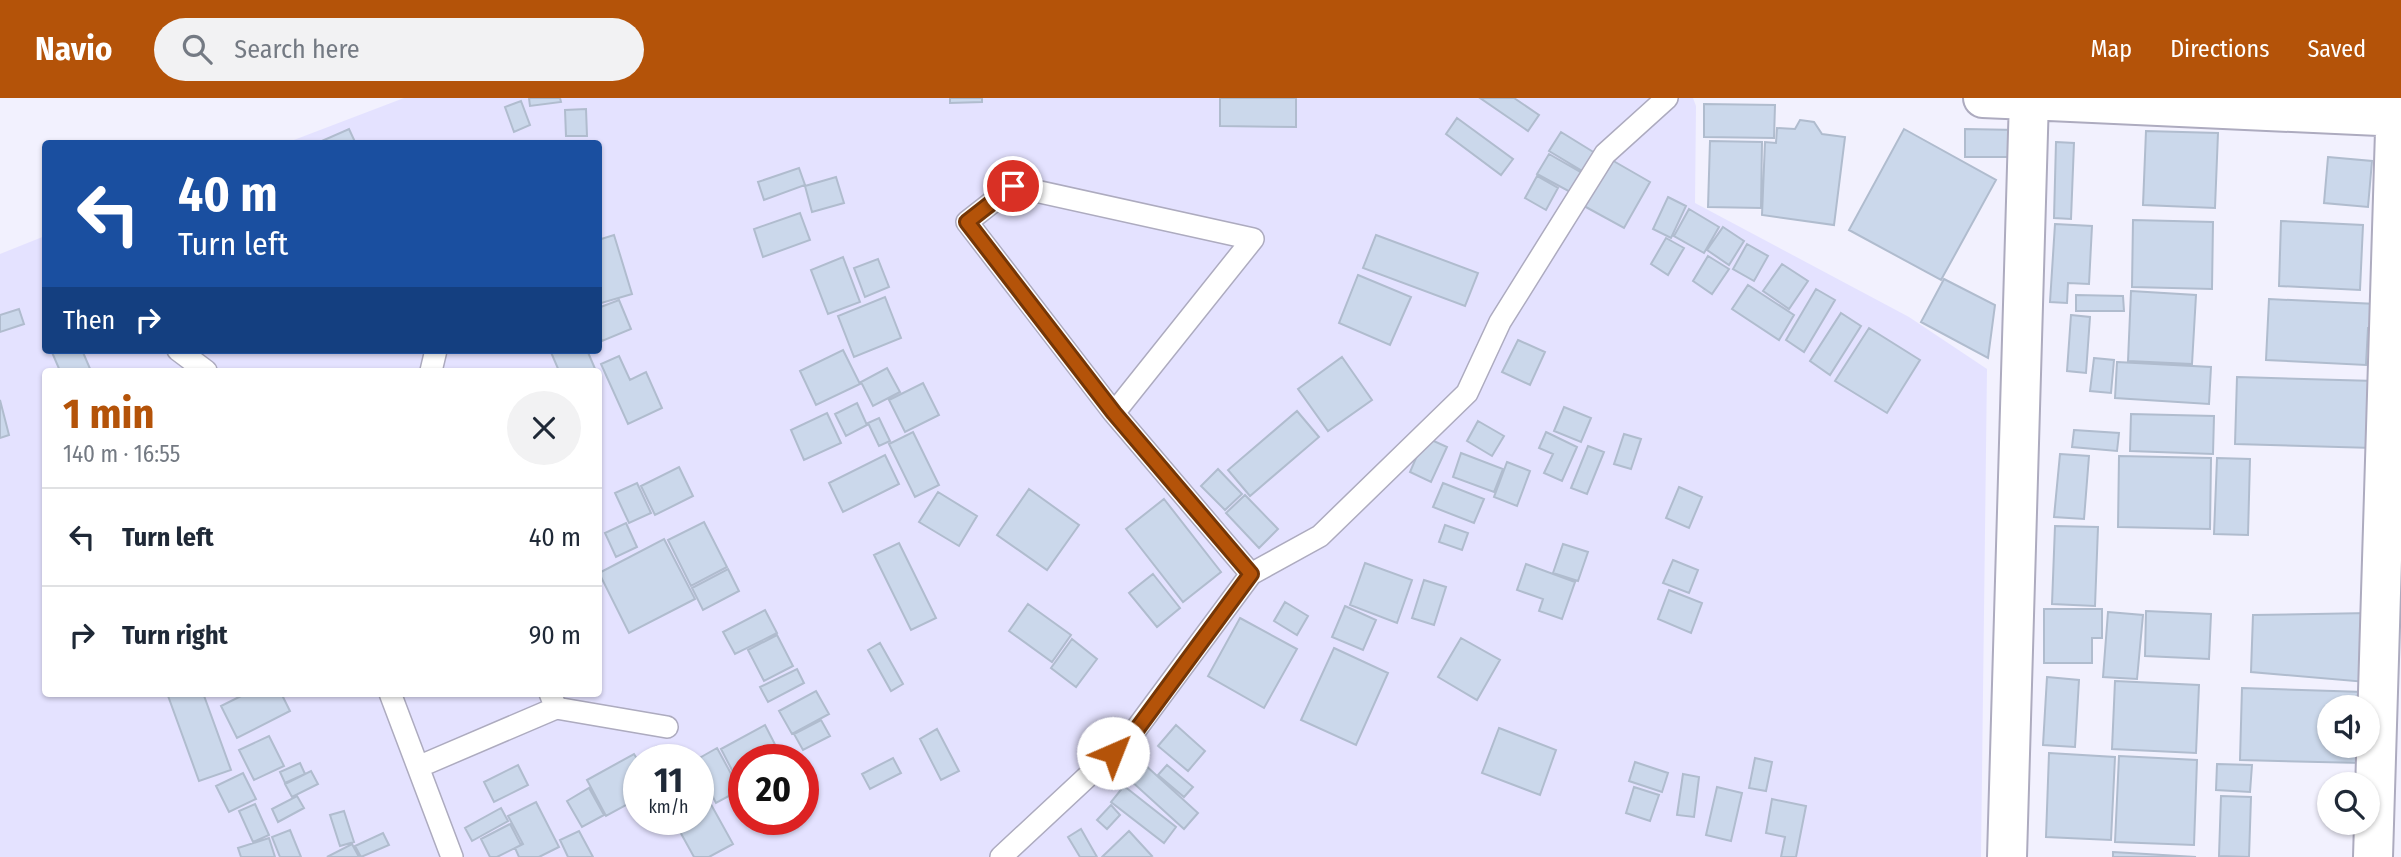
<!DOCTYPE html>
<html lang="en">
<head>
<meta charset="utf-8">
<style>
	:root { --surface:#fff; --page:#f2f2f3; --text:#1f2937; --muted:#747a83; --line:#e0e1e3; --accent:#b45309 }
	body { margin:0; font-family:"Fira Sans Condensed",sans-serif; background:var(--page); color:var(--text); height:100vh; display:flex; flex-direction:column; font-size:26px; white-space:nowrap }
	* { box-sizing:border-box; margin:0 }
	p { font-size:23px; color:var(--muted) }
	.icon { flex:none; width:38px; height:38px; fill:none; stroke:currentColor; stroke-width:2; stroke-linecap:round; stroke-linejoin:round }
	.map { position:relative; flex:1; overflow:hidden }
	.panel { position:absolute; left:42px; top:270px; width:560px; height:329px; display:flex; flex-direction:column; background:var(--surface); border-radius:7px; box-shadow:0 2px 5px #0004 }
	.panel>* { flex:none }
	.hud { position:absolute; left:42px; top:42px; width:560px; height:214px; border-radius:7px; box-shadow:0 2px 5px #0004; background:#1a4fa0; color:#fff; overflow:hidden }
	.tools { position:absolute; left:2317px; top:597px; display:grid; gap:14px }
	.tools a { display:grid; place-items:center; width:63px; height:63px; border-radius:50%; background:var(--surface); box-shadow:0 2px 5px #0004; font-size:35px }
	.speed { position:absolute; left:623px; top:646px; display:flex; gap:14px; font-size:35px; font-weight:700; text-align:center }
	.speed>* { display:grid; place-content:center; width:91px; height:91px; border-radius:50%; background:var(--surface); box-shadow:0 2px 5px #0004; line-height:1 }
	.speed small { font-size:18px; font-weight:400 }
	.speed .limit { border:10px solid #d22; background:#fff; color:#111 }
	.pin { position:absolute; display:grid; place-items:center; width:60px; height:60px; color:#fff; margin:-30px; border:4px solid #fff; border-radius:50%; box-shadow:0 2px 7px #0007 }
	.me { position:absolute; width:77px; margin:-38px; rotate:44deg; stroke-linejoin:round; filter:drop-shadow(0 0 5px #0008) }
	.turn { display:flex; align-items:center; gap:24px; height:147px; padding:0 21px; font-size:32px }
	.turn .icon { width:91px; height:91px; stroke-width:2.5 }
	.turn b { display:block; font-size:49px; line-height:60px }
	.then { display:flex; align-items:center; height:66px; padding:0 21px; background:#0003; gap:14px; font-size:26px }
	.round { display:grid; place-items:center; flex:none; width:74px; height:74px; border-radius:37px; background:var(--page) }
	.head { display:flex; align-items:center; justify-content:space-between; height:119px; padding:0 21px }
	h1 { font-size:42px; font-weight:700; line-height:52px; color:var(--accent) }
	ul { padding:0; list-style:none }
	li { display:flex; align-items:center; gap:21px; height:98px; padding:0 21px; border-top:2px solid var(--line) }
	li div { flex:1 }
	li b { display:block; font-size:26px }
	li em { font-style:normal }
	header { display:flex; align-items:center; gap:42px; box-sizing:border-box; height:98px; padding:0 35px; background:var(--accent); color:#fff }
	header strong { font-size:33px }
	nav { display:flex; gap:38px; margin-inline-start:auto; font-size:24px }
	.search { width:490px; height:63px; background:var(--page); display:flex; align-items:center; gap:18px; box-sizing:border-box; padding:0 24px; border-radius:38px; color:var(--muted); font-size:26px }
	.map>svg:first-child { display:block }
</style>
</head>
<body>
<header>
<strong>Navio</strong>
<div class="search"><svg class="icon" aria-label="search" viewBox="0 0 24 24"><circle cx="10" cy="10" r="6"/><path d="M15 15l6 6"/></svg>Search here</div>
<nav><a>Map</a><a>Directions</a><a>Saved</a></nav>
</header>
<div class="map">
<svg width="2401" height="759" viewBox="0 0 2401 759">
	<rect width="100%" height="100%" fill="#f2f1fe"/>
	<!-- built -->
	<path fill="#e4e2ff" fill-rule="evenodd" d="M404 0H1693L1696 8 1695 105 1909 219 1987 271 1981 759H0V156L45 138 46 252H598V46L286 45ZM46 273H598V595H46ZM639 662H698V721H639ZM744 662H803V721H744Z"/>
	<!-- building -->
	<path fill="#cbd8eb" stroke="#b0bcce" stroke-width="2" d="M529 0H560L561 4 530 8Z
		M950 0H982V4L950 5Z
		M1220 0H1296V29L1220 28Z
		M1480 0H1514L1539 17 1528 33Z
		M521 3 530 27 514 34 505 9Z
		M1704 6 1775 7 1774 40 1704 39Z
		M586 11 587 38H566L565 12Z
		M1457 20 1513 61 1501 77 1446 36Z
		M1800 22 1814 24 1822 36 1845 39 1834 127 1762 117 1765 44 1776 45 1777 30 1795 31Z
		M349 31 356 46H315Z
		M1904 31 1996 82 1941 182 1849 132Z
		M1965 31 2017 32V59H1965Z
		M2146 33 2218 35 2215 110 2143 107Z
		M1561 34 1595 55 1584 74 1549 53Z
		M1710 43 1762 44 1761 110 1708 109Z
		M2056 44 2074 45 2071 121 2054 120Z
		M1549 56 1582 75 1572 95 1537 76Z
		M2328 59 2372 63 2368 109 2324 105Z
		M1610 61 1650 84 1624 130 1584 108Z
		M799 70 805 87 764 102 758 84Z
		M1537 78 1558 90 1546 112 1525 100Z
		M836 79 844 105 812 114 805 88Z
		M1668 99 1686 108 1671 140 1653 131Z
		M1689 111 1719 129 1704 155 1674 138Z
		M800 115 810 142 763 159 754 131Z
		M2133 122 2213 124 2212 191 2132 189Z
		M2281 123 2363 127 2360 192 2279 188Z
		M2055 126 2092 128 2089 186 2068 185 2067 205 2050 204Z
		M1723 129 1744 143 1729 167 1707 152Z
		M614 137 632 196 598 206V142Z
		M1376 137 1478 175 1465 208 1363 170Z
		M1666 140 1684 150 1668 177 1651 166Z
		M1747 146 1768 158 1754 183 1733 171Z
		M1708 158 1729 171 1712 196 1693 183Z
		M843 159 860 204 828 216 811 172Z
		M878 161 889 189 865 199 854 170Z
		M1782 166 1808 183 1789 211 1763 193Z
		M1358 177 1411 199 1390 247 1339 225Z
		M1944 181 1995 207 1988 260 1921 224Z
		M1748 187 1794 217 1779 242 1732 211Z
		M1816 191 1835 202 1804 254 1786 242Z
		M2131 193 2196 197 2192 266 2128 263Z
		M2076 197 2123 198 2124 213H2076Z
		M885 199 901 240 854 259 838 218Z
		M2269 201 2377 206 2376 230H2368L2366 267 2266 262Z
		M619 202 631 231 602 243 598 233V210Z
		M19 211 24 226 0 234V217Z
		M1841 215 1861 228 1830 277 1810 263Z
		M2071 217 2090 219 2086 275 2067 273Z
		M1869 230 1920 262 1887 315 1835 283Z
		M1518 242 1545 254 1530 287 1502 274Z
		M51 252H82L91 273H60Z
		M550 252H587L596 273H559Z
		M843 252 860 286 816 307 800 273Z
		M619 258 630 282 646 274 662 310 628 326 601 266Z
		M1342 259 1372 302 1328 333 1298 291Z
		M2094 260 2114 262 2111 295 2090 293Z
		M2117 264 2211 269 2209 306 2115 300Z
		M887 270 900 294 873 308 861 284Z
		M2237 279 2375 283 2373 350 2235 346Z
		M923 285 939 317 905 334 889 302Z
		M0 302 9 337 0 340Z
		M857 305 867 327 846 338 835 316Z
		M1564 309 1591 320 1581 344 1554 333Z
		M1297 313 1319 339 1250 398 1228 372Z
		M827 315 841 345 804 362 791 332Z
		M2131 316 2214 318 2213 356 2130 353Z
		M879 320 890 343 879 348 868 325Z
		M1478 323 1504 338 1492 358 1467 343Z
		M2074 332 2119 335 2117 353 2072 349Z
		M913 334 939 387 915 399 889 346Z
		M1546 334 1577 349 1562 383 1544 375 1553 356 1539 350Z
		M1624 336 1641 341 1631 371 1614 366Z
		M1425 339 1447 349 1431 384 1410 374Z
		M1588 348 1604 354 1587 396 1571 390Z
		M1461 355 1503 371 1494 394 1453 379Z
		M2060 356 2089 358 2084 421 2054 419Z
		M885 357 899 386 843 414 829 385Z
		M2119 358 2211 360 2210 431 2118 429Z
		M2217 360 2250 361 2248 437 2214 436Z
		M1507 364 1530 373 1517 408 1494 399Z
		M679 369 693 398 655 417 641 388Z
		M1218 371 1242 396 1225 412 1201 388Z
		M637 385 651 415 629 425 615 395Z
		M1443 385 1484 401 1474 425 1433 409Z
		M1679 389 1702 399 1689 430 1666 420Z
		M1029 391 1079 427 1047 472 997 437Z
		M938 394 977 418 959 448 919 424Z
		M1245 397 1278 431 1259 450 1226 415Z
		M1164 401 1221 474 1183 504 1126 431Z
		M704 424 727 469 691 488 668 442Z
		M626 425 637 449 616 459 605 435Z
		M1445 427 1468 435 1462 452 1439 444Z
		M2055 428 2098 429 2095 508 2052 506Z
		M664 441 695 501 629 535 599 475Z
		M899 445 936 520 911 532 874 457Z
		M1563 446 1588 454 1578 483 1553 475Z
		M1673 462 1698 472 1689 495 1663 485Z
		M1365 465 1412 482 1397 525 1350 507Z
		M1526 466 1575 484 1562 521 1539 513 1543 501 1517 492Z
		M728 471 739 493 703 512 692 490Z
		M1153 476 1180 510 1157 529 1129 495Z
		M1424 482 1446 489 1434 527 1412 520Z
		M1669 492 1702 505 1691 535 1658 521Z
		M1285 504 1308 518 1297 537 1274 523Z
		M1028 506 1071 537 1052 564 1009 533Z
		M1345 508 1376 522 1363 552 1332 539Z
		M2044 511H2102V540H2092V565H2044Z
		M765 512 777 535 735 556 723 534Z
		M2146 513 2211 516 2209 561 2145 558Z
		M2108 514 2143 517 2137 581 2103 579Z
		M2369 515 2366 584 2251 574 2253 517Z
		M1240 520 1297 551 1264 610 1208 578Z
		M777 537 793 568 764 583 748 552Z
		M1461 540 1500 562 1477 602 1438 579Z
		M1072 541 1097 561 1076 589 1051 570Z
		M880 545 903 586 891 593 868 552Z
		M1334 550 1388 575 1356 647 1301 622Z
		M797 571 804 585 768 604 760 589Z
		M2047 579 2079 582 2075 649 2043 647Z
		M2115 583 2199 587 2196 655 2112 651Z
		M2242 590 2364 594V609H2329V648H2363L2362 665 2240 662Z
		M816 593 829 616 792 636 779 613Z
		M167 595H203L231 672 199 683Z
		M247 595H281L290 613 237 640 221 608Z
		M821 622 830 638 803 652 794 636Z
		M765 627 783 662H744V695L721 651Z
		M1176 627 1205 653 1188 673 1158 648Z
		M1499 630 1556 652 1540 697 1482 675Z
		M937 631 959 673 941 682 920 641Z
		M269 638 284 668 254 682 239 652Z
		M656 649 662 662H642L640 658Z
		M717 650 740 692 716 705 698 670V662H696Z
		M2049 655 2115 659 2111 742 2046 739Z
		M634 656 639 664V700L606 718 587 682Z
		M2119 658 2197 662 2194 747 2115 744Z
		M893 660 901 675 870 691 862 676Z
		M1755 660 1772 664 1766 693 1749 690Z
		M1635 664 1668 675 1662 694 1629 683Z
		M300 665 305 676 285 685 280 674Z
		M1144 666 1198 715 1184 731 1130 682Z
		M2217 666 2252 667 2250 694 2216 692Z
		M518 667 528 687 494 704 484 684Z
		M1167 667 1193 689 1184 699 1158 677Z
		M311 673 318 686 292 699 285 686Z
		M243 675 256 701 229 714 216 688Z
		M1683 676 1699 679 1694 719 1677 717Z
		M698 683 733 746 709 759H694L673 721H698Z
		M1124 688 1176 729 1164 745 1111 704Z
		M1634 689 1659 697 1650 723 1626 715Z
		M1717 689 1742 695 1731 743 1706 737Z
		M589 690 604 717 582 729 567 703Z
		M297 698 304 710 278 724 272 711Z
		M2221 698 2251 699 2249 759 2219 758Z
		M1772 701 1806 708 1796 759H1781L1785 739 1766 735Z
		M536 704 559 749 539 759H519L515 750 523 746 508 718Z
		M255 706 269 737 253 744 239 713Z
		M1111 707 1120 717 1107 731 1097 722Z
		M501 710 508 723 472 743 465 730Z
		M344 713 354 744 340 748 330 717Z
		M510 726 521 747 497 759H490L481 741Z
		M1081 731 1097 759H1080L1068 739Z
		M290 732 301 759H280L272 739Z
		M579 733 593 759H568L560 742Z
		M1129 733 1152 758 1150 759H1102Z
		M383 735 389 747 361 759 355 748Z
		M269 740 275 759H241L238 750Z
		M352 746 359 759H327Z
		M2113 754 2196 759H2113Z"/>
	<g fill="none" stroke-linecap="round" stroke-linejoin="round">
		<defs>
			<path id="lane" d="M178 252 206 273
				M431 273 436 252
				M1114 315 967 124 1013 88 1253 141 1114 315 1251 476
				M390 595 452 759
				M556 610 667 629
				M418 669 556 610 550 595
				M1001 759 1131 638 1251 476 1320 438 1467 295 1500 224 1605 56 1667 0"/>
			<path id="street" d="M1983 0 2401 19
				M2007 759 2029 0
				M2373 759 2396 0"/>
		</defs>
		<!-- lane casing -->
		<use href="#lane" stroke="#adabbf" stroke-width="24"/>
		<!-- street casing -->
		<use href="#street" stroke="#adabbf" stroke-width="42"/>
		<!-- lane -->
		<use href="#lane" stroke="#fff" stroke-width="21"/>
		<!-- street -->
		<use href="#street" stroke="#fff" stroke-width="38"/>
	</g>
	<g fill="none" stroke-linecap="round" stroke-linejoin="round">
		<defs>
			<path id="route" d="M1013 88 967 124 1114 315 1251 476 1132 638 1113 655"/>
		</defs>
		<!-- route casing -->
		<use href="#route" stroke="#753606" stroke-width="18"/>
		<!-- route -->
		<use href="#route" stroke="#b45309" stroke-width="12"/>
	</g>
</svg>
<div class="tools">
<a><svg class="icon" aria-label="sound" viewBox="0 0 24 24"><path d="M4 9h4l5-4v14l-5-4H4zM17 9q2 3 0 6"/></svg></a>
<a><svg class="icon" aria-label="search" viewBox="0 0 24 24"><circle cx="10" cy="10" r="6"/><path d="M15 15l6 6"/></svg></a>
</div>
<div class="speed"><div>11<small>km/h</small></div><div class="limit">20</div></div>
<div class="pin" style="left:1013px;top:88px;background:#d93025"><svg class="icon" aria-label="arrive" viewBox="0 0 24 24"><path d="M6 21V4h12l-3 4 3 4H6"/></svg></div>
<svg class="me" style="left:1113px;top:655px" viewBox="-20 -20 40 40"><circle r="19" fill="#fff"/><path d="M0-13L10 11 0 6-10 11z" fill="#b45309"/></svg>
<div class="hud">
<div class="turn"><svg class="icon" aria-label="left" viewBox="0 0 24 24"><path d="M17 20v-9H6M10 6l-5 5 5 5"/></svg><div><b>40 m</b>Turn left</div></div>
<div class="then">Then<svg class="icon" aria-label="right" viewBox="0 0 24 24"><path d="M7 20v-9h11M14 6l5 5-5 5"/></svg></div>
</div>
<section class="panel">
<div class="head"><div><h1>1 min</h1><p>140 m · 16:55</p></div><a class="round"><svg class="icon" aria-label="close" viewBox="0 0 24 24"><path d="M6 6l12 12M18 6L6 18"/></svg></a></div>
<ul>
<li><svg class="icon" aria-label="left" viewBox="0 0 24 24"><path d="M17 20v-9H6M10 6l-5 5 5 5"/></svg><div><b>Turn left</b></div><em>40 m</em></li>
<li><svg class="icon" aria-label="right" viewBox="0 0 24 24"><path d="M7 20v-9h11M14 6l5 5-5 5"/></svg><div><b>Turn right</b></div><em>90 m</em></li>
</ul>
</section>
</div>
</body>
</html>
